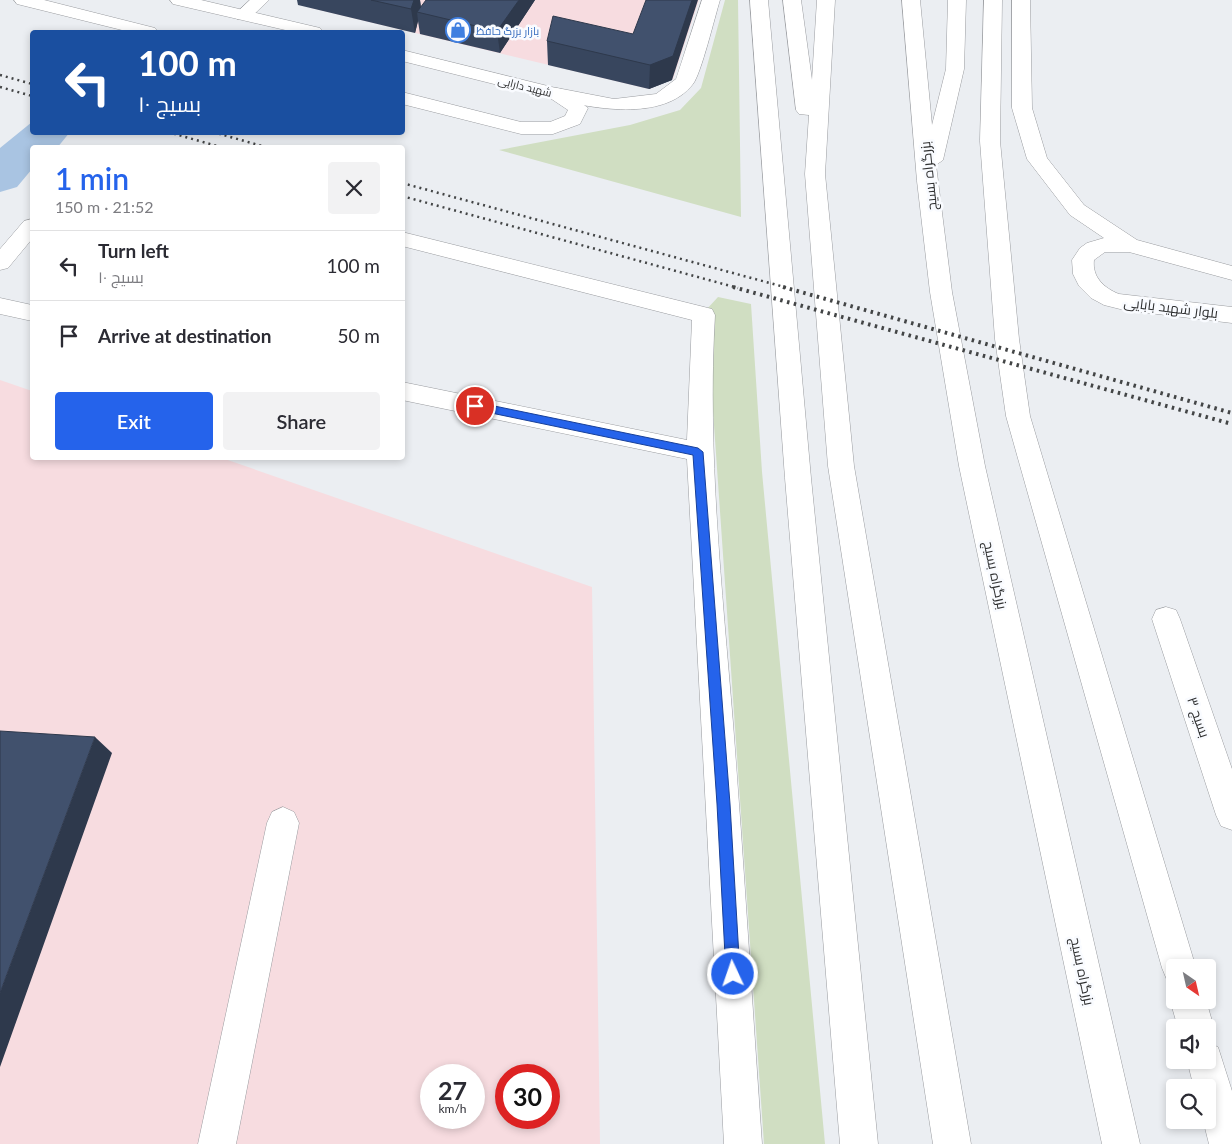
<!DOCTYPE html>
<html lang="en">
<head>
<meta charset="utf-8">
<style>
	:root { --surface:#fff; --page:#f2f2f3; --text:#2b2b33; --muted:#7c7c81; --line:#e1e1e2; --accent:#2563eb }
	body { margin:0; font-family:Lato,Cairo,sans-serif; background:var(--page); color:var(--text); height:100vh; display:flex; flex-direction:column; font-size:19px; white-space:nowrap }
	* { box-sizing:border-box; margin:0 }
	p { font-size:16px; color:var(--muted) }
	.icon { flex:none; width:28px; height:28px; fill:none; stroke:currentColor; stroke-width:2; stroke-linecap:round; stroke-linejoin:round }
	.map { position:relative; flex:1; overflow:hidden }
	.panel { position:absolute; left:30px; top:145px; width:375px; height:315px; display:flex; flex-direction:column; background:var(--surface); border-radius:5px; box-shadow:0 2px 8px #0003 }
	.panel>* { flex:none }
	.top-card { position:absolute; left:30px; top:30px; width:375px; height:105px; border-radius:5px; box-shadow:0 2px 8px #0003; background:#1a4fa0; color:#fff; overflow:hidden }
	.needle { width:32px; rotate:146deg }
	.controls { position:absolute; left:1166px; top:959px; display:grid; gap:10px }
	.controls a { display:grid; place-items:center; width:50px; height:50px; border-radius:5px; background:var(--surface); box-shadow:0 2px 8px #0003; font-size:25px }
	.speed { position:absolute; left:420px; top:1064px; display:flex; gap:10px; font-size:25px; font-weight:700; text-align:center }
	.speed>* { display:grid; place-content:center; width:65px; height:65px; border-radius:50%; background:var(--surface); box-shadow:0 2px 8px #0003; line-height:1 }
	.speed small { font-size:12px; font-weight:400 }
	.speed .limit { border:8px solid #d22; background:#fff; color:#111 }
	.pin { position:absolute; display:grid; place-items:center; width:42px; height:42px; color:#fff; margin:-21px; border:2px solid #fff; border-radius:50%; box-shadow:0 1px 5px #0007 }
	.me { position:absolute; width:55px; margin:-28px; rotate:357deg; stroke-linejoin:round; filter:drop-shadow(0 0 4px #0008) }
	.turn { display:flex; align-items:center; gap:18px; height:105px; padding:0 25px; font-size:22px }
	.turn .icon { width:65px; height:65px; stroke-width:2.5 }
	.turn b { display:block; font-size:35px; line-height:42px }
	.round { display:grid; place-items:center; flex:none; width:52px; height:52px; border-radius:5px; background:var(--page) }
	.head { display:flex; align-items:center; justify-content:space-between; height:85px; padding:0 25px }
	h1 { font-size:30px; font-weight:600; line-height:38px; color:var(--accent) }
	.action { display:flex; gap:10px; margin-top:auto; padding:10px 25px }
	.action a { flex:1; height:58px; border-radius:5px; background:var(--accent); color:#fff; font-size:20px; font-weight:600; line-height:58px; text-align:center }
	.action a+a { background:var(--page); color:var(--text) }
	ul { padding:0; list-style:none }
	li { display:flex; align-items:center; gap:15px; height:70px; padding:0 25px; border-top:1px solid var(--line) }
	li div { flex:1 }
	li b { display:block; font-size:19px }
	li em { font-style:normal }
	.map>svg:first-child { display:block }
</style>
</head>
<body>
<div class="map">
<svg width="1232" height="1144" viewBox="0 0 1232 1144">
	<rect width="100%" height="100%" fill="#ebeef2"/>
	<!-- commercial -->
	<path fill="#f7dce0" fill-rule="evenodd" d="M308 0H699L673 79 649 89 311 8Z
		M0 380 32 391V458H222L592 587 600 1144H0ZM431 1075H474V1118H431ZM506 1075H549V1118H506Z"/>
	<!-- green -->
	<path fill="#d0dec2" d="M725 0H738L741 217 499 150 630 125 680 110 701 88Z
		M718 297 751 304 762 472 825 1144H764L706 310Z"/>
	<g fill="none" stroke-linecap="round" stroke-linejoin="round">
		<!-- river -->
		<path fill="#a9c4e2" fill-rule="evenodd" d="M32 122V132H70L57 148H32V169L17 187 0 192V148Z"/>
		<defs>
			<path id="street" d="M250 0H269L249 19H237L234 15Z
				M702 0H720C715 16 701 74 693 84 663 123 590 108 550 98L548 94 550 90 557 88 614 99 656 94 676 79Z
				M32 219V239L8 268 0 270V249L24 221Z
				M402 232 704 307 712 309 715 315C707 452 722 587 733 723 744 863 752 1004 762 1144H724L687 459 402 400V382L687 440 692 320 402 246Z
				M0 298 32 305V321L0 314Z
				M1166 607 1176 610 1180 619 1232 769V830L1221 826 1216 815 1152 619 1156 610Z
				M283 807 294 812 299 823 236 1144H198L267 823 272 812Z"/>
			<path id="secondary" d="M14 0H44L155 28 158 32H130L17 4Z
				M170 0H201L320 28 323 32H294L173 4Z
				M750 0H768L811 478 878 1144H840L785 478Z
				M984 0H1002L1000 141 1019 339 1030 416 1196 968H1175V984L1167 980 1162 968 1006 416 995 339 980 141Z
				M1012 0H1030L1032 108 1047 158 1084 205 1137 240 1232 266V280L1129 252H1105L1094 260C1092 277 1104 288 1119 294L1232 307V323L1124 310 1104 305 1091 298 1079 286 1073 274 1072 260 1080 248 1087 243 1104 238 1070 215 1027 159 1012 108Z
				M402 50 564 90 588 108 580 124 553 134H521L402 104V92L521 122H550L565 116 568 110 550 98 402 61Z
				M1175 989V1000H1206L1214 1028 1209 1041 1208 1028H1178L1170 1000Z
				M1208 1043 1218 1047 1232 1091V1144H1209L1203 1120H1208V1088H1194L1187 1060H1208Z"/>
			<path id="highway" d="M783 0H801L812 80 817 0H835L825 174 854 466 971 1144H933L828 466 805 174 809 115 799 114 796 110Z
				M902 0H920L932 125 946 69 948 0H966L964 69 943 160 936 165 952 292 985 466 1140 1144H1102L959 466 930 292 917 181Z"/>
		</defs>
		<!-- street casing -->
		<use href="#street" stroke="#9a9ca0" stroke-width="1"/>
		<!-- secondary casing -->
		<use href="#secondary" stroke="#9a9ca0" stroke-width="1"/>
		<!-- highway casing -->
		<use href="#highway" stroke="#9a9ca0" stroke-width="1"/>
		<!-- street -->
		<use href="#street" fill="#fff" fill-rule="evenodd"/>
		<!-- secondary -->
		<use href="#secondary" fill="#fff" fill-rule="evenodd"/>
		<!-- highway -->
		<use href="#highway" fill="#fff" fill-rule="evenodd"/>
		<!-- rail-far1 -->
		<path stroke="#434546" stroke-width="2.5" stroke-dasharray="2 4" stroke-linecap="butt" d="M0 75 32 84
			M0 87 32 96
			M168 132 224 148
			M213 132 269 148
			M402 183 788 288
			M402 196 738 288"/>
		<!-- rail -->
		<path stroke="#434546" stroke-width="4" stroke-dasharray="2.5 4.5" stroke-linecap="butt" d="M733 287 1232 424
			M783 287 1232 413"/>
	</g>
	<!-- wall -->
	<path fill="#38465e" d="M297 0H420L421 7 535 0 500 53 420 34 418 21 415 33 298 5Z
		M633 34 672 80 649 89 548 65 547 41Z"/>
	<!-- shaded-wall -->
	<path fill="#2e394c" d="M414 0H420L421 10 417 12 418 21 415 33 411 9Z
		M519 0H535L500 53 497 31Z
		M692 0H698L672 80 649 89 650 65Z
		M95 737 112 753 0 1067V993Z"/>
	<!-- building -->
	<path fill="#41516d" stroke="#2e394c" d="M371 0H414L411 9Z
		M426 0H519L497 31 417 12Z
		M646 0H692L673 56 650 65 547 41 553 16 633 34Z
		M0 731 95 737 0 993Z"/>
	<!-- route -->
	<path fill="#2563eb" stroke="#184099" d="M475 402 698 448 703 452 730 804 740 974 738 979 733 981 728 979 726 974 717 804 693 455 472 409 470 406Z"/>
	<!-- icons -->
	<defs>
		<symbol id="shop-ring" viewBox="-11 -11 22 22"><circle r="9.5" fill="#f9fbff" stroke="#3f7fe0" stroke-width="1.5"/><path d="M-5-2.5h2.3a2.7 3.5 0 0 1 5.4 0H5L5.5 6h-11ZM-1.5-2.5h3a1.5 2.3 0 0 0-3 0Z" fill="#3f7fe0"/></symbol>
	</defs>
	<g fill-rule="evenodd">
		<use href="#shop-ring" x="444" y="16" width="28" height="28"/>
	</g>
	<g text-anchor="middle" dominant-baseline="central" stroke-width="5" stroke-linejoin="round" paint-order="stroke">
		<!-- far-shop labels -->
		<g font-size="11" fill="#366cbe" stroke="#f9fbff" text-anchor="start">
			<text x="476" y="30">بازار بزرگ حافظ</text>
		</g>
		<!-- far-street labels -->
		<g font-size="11" fill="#303132" stroke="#f9fbff">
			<text transform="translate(525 86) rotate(14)">شهید دارایی</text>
		</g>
		<!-- street labels -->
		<g font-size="14" fill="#303132" stroke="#f9fbff">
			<text transform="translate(928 176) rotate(-96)">بزرگراه بسیج</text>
			<text transform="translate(1171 307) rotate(7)">بلوار شهید بابایی</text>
			<text transform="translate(996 575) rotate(78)">بزرگراه بسیج</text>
			<text transform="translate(1199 717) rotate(71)">بسیج ۳</text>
			<text transform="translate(1083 971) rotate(78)">بزرگراه بسیج</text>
		</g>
	</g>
</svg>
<div class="controls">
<a><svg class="needle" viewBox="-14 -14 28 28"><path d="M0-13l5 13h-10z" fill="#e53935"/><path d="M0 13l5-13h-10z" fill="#7c7c81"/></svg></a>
<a><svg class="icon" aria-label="sound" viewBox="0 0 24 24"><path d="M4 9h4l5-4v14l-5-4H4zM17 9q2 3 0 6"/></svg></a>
<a><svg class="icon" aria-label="search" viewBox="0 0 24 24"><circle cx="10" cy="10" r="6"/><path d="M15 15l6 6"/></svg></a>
</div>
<div class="speed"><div>27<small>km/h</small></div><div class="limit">30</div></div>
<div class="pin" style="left:475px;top:406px;background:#d93025"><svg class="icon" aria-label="arrive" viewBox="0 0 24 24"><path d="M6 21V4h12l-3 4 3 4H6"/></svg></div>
<svg class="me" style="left:733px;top:974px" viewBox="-20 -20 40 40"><circle r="17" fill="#2563eb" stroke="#fff" stroke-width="3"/><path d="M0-11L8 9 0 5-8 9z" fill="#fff"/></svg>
<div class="top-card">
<div class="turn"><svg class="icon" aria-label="left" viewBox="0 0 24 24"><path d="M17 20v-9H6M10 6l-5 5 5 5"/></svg><div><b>100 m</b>بسیج ۱۰</div></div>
</div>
<section class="panel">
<div class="head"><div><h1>1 min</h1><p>150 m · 21:52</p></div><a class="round"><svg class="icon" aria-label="close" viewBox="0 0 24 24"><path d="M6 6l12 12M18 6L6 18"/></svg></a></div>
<ul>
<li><svg class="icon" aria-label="left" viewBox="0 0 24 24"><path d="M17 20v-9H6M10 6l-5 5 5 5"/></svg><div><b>Turn left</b><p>بسیج ۱۰</p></div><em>100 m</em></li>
<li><svg class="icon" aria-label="arrive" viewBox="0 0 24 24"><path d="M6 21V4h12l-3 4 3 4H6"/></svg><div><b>Arrive at destination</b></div><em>50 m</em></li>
</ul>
<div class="action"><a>Exit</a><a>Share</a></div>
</section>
</div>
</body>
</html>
